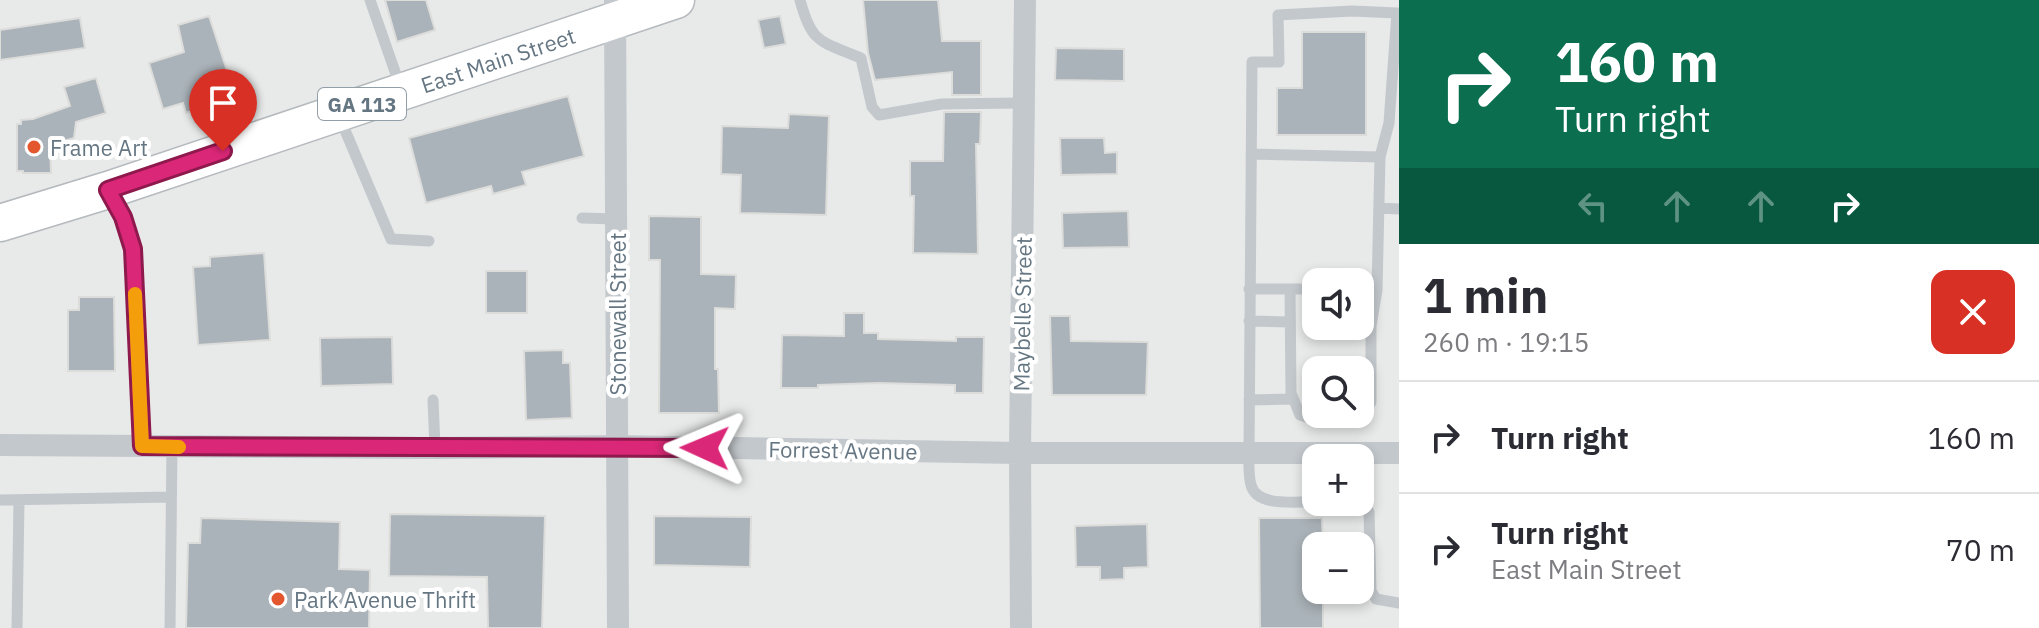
<!DOCTYPE html>
<html lang="en">
<head>
<meta charset="utf-8">
<style>
	:root { --surface:#fff; --page:#f2f2f3; --text:#2b2b33; --muted:#7c7c81; --line:#e1e1e2 }
	body { margin:0; font-family:"IBM Plex Sans",sans-serif; background:var(--page); color:var(--text); height:100vh; display:flex; flex-direction:column; font-size:30px; white-space:nowrap }
	* { box-sizing:border-box; margin:0 }
	p { font-size:26px; color:var(--muted) }
	.icon { flex:none; width:44px; height:44px; fill:none; stroke:currentColor; stroke-width:2; stroke-linecap:round; stroke-linejoin:round }
	.map { position:relative; flex:1; overflow:hidden }
	.sheet { display:flex; flex-direction:column; background:var(--surface); width:640px }
	.sheet>* { flex:none }
	.banner { background:#0b6e4f; color:#fff; overflow:hidden }
	.buttons { position:absolute; left:1302px; top:268px; display:grid; gap:16px }
	.buttons a { display:grid; place-items:center; width:72px; height:72px; border-radius:16px; background:var(--surface); box-shadow:0 4px 12px #0003; font-size:40px }
	.pin { position:absolute; display:grid; place-items:center; width:68px; height:68px; color:#fff; margin:-82px -34px; border-radius:50% 50% 50% 0; rotate:-45deg; box-shadow:0 0 8px #0007 }
	.pin .icon { rotate:45deg }
	.me { position:absolute; width:88px; margin:-44px; rotate:271deg; stroke-linejoin:round; filter:drop-shadow(0 0 6px #0008) }
	.turn { display:flex; align-items:center; gap:28px; height:168px; padding:0 24px; font-size:36px }
	.turn .icon { width:104px; height:104px; stroke-width:2.5 }
	.turn b { display:block; font-size:56px; line-height:68px }
	.lanes { display:flex; align-items:center; height:76px; padding:0 24px; background:#0003; justify-content:center; gap:40px; direction:ltr }
	.lanes .off { opacity:.35 }
	.round { display:grid; place-items:center; flex:none; width:84px; height:84px; border-radius:16px; background:var(--page) }
	.overview { display:flex; align-items:center; justify-content:space-between; height:136px; padding:0 24px }
	h1 { font-size:48px; font-weight:800; line-height:60px }
	ul { padding:0; list-style:none }
	li { display:flex; align-items:center; gap:24px; height:112px; padding:0 24px; border-top:2px solid var(--line) }
	li div { flex:1 }
	li b { display:block; font-size:30px }
	li em { font-style:normal }
	main { display:flex; flex:1; min-height:0 }
	.map>svg:first-child { display:block }
</style>
</head>
<body>
<main>
<div class="map">
<svg width="1399" height="628" viewBox="0 0 1399 628">
	<rect width="100%" height="100%" fill="#fafaf8"/>
	<!-- built -->
	<path fill="#e8e9e9" fill-rule="evenodd" d="M0 0H1399V628H0ZM1316 282H1360V326H1316ZM1316 370H1360V414H1316ZM1316 458H1360V502H1316ZM1316 546H1360V590H1316Z"/>
	<!-- building -->
	<path fill="#aab3b9" stroke="#dcdcda" stroke-width="2" d="M385 0H426L435 30 397 42Z
		M863 0H938L942 41H981V95H952V72L875 80 868 53Z
		M209 16 233 89 202 98 205 107 186 113 183 103 163 109 149 63 184 52 178 25Z
		M780 16 786 44 764 48 758 20Z
		M80 18 85 48 0 60V30Z
		M1302 32H1366V135H1277V88H1302Z
		M1056 48 1124 49V81L1055 80Z
		M96 78 106 113 76 122 74 138 50 145 51 173H23V171H17V124H21V120L33 119 70 106 64 87Z
		M568 96 584 156 522 172 526 185 493 194 491 186 426 203 409 138Z
		M944 112H981L980 144H976L978 254 913 253 914 196H910V161H943Z
		M789 114 829 116 826 215 740 213 741 175 721 174 722 126 788 128Z
		M1060 138H1104L1105 153 1117 152V174L1061 175Z
		M1128 211 1129 247 1063 248 1062 213Z
		M649 216 701 217V274L736 275 735 309 715 308V369H718L719 413H659L660 260H649Z
		M264 253 270 340 198 345 193 267 210 266V257Z
		M486 271H527V313H486Z
		M79 297H114L115 371H68V310H79Z
		M844 313H864V333H878V339L956 341V337H984L983 393H955V385L878 383 818 385V388H781L782 335 844 336Z
		M1050 316H1070L1071 341 1148 342 1146 395H1052Z
		M392 337 393 384 321 386 320 338Z
		M563 350V363H570L572 418 526 420 524 351Z
		M390 514 545 516 542 628H488L487 577 389 576Z
		M654 516 751 517 750 567 654 565Z
		M201 518 340 522 339 569 370 570 369 628H186L188 543H200Z
		M1259 518H1322L1323 546H1316V590H1323V628H1260Z
		M1147 524 1148 567 1124 568V579L1100 580V567H1076L1075 526Z"/>
	<g fill="none" stroke-linecap="round" stroke-linejoin="round">
		<defs>
			<g id="primary">
				<path id="s1" d="M0 223 108 190 676 0"/>
			</g>
		</defs>
		<!-- primary casing -->
		<use href="#primary" stroke="#b5babe" stroke-width="39"/>
		<!-- service -->
		<path stroke="#c3c8cc" stroke-width="11" d="M370 0 400 86
			M800 0C812 45 821 41 861 58L872 107 879 115 942 104 1024 103
			M339 116 391 239 429 241
			M1251 154 1380 157
			M111 196 123 217 133 249 142 446
			M1379 208 1399 209
			M582 218 616 219
			M1249 289H1316
			M1290 289 1291 393 1300 415 1312 419 1360 416 1371 402V326L1377 290
			M1249 321 1290 322
			M433 400 435 448
			M1249 400 1293 399
			M0 500 171 497
			M1316 502C1297 501 1257 508 1251 485 1248 474 1249 462 1249 451L1252 62H1279L1278 15 1352 11 1397 13 1389 123 1380 157 1377 290H1360
			M1328 502C1342 502 1361 499 1369 512L1371 591 1376 599 1399 603
			M17 628 19 500
			M170 628 172 447"/>
		<!-- minor -->
		<path stroke="#c3c8cc" stroke-width="22" d="M615 0 618 628
			M0 445 435 448 617 446 1020 453H1399
			M1021 628 1020 453 1025 0"/>
		<!-- primary -->
		<use href="#primary" stroke="#fff" stroke-width="36"/>
	</g>
	<g fill="none" stroke-linecap="round" stroke-linejoin="round">
		<defs>
			<path id="route" d="M223 151 108 190 123 217 133 249 142 446 705 448"/>
		</defs>
		<!-- route casing -->
		<use href="#route" stroke="#8e194d" stroke-width="20"/>
		<!-- route -->
		<use href="#route" stroke="#db2777" stroke-width="14"/>
		<!-- slow -->
		<path stroke="#f59e0b" stroke-width="14" d="M135 294 142 446 179 447"/>
	</g>
	<!-- markers -->
	<g fill="#e4572e" stroke="#fff" stroke-width="3">
		<circle cx="34" cy="147" r="8"/>
		<circle cx="278" cy="599" r="8"/>
	</g>
	<g text-anchor="middle" dominant-baseline="central" stroke-width="8" stroke-linejoin="round" paint-order="stroke">
		<!-- shield labels -->
		<rect fill="#fff" stroke="#939fa8" stroke-width="2" x="318" y="88" width="88" height="32" rx="6"/>
		<g font-size="20" font-weight="bold" fill="#657683">
			<text x="362" y="104">GA 113</text>
		</g>
		<!-- street labels -->
		<g font-size="22" fill="#657683" stroke="#fff">
			<text stroke="none"><textPath href="#s1" startOffset="524">East Main Street</textPath></text>
			<text transform="translate(617 314) rotate(-90)">Stonewall Street</text>
			<text transform="translate(1022 314) rotate(-89)">Maybelle Street</text>
			<text transform="translate(843 450) rotate(1)">Forrest Avenue</text>
		</g>
		<!-- poi labels -->
		<g font-size="22" fill="#657683" stroke="#fff" text-anchor="start">
			<text x="50" y="147">Frame Art</text>
			<text x="294" y="599">Park Avenue Thrift</text>
		</g>
	</g>
</svg>
<div class="buttons">
<a><svg class="icon" aria-label="sound" viewBox="0 0 24 24"><path d="M4 9h4l5-4v14l-5-4H4zM17 9q2 3 0 6"/></svg></a>
<a><svg class="icon" aria-label="search" viewBox="0 0 24 24"><circle cx="10" cy="10" r="6"/><path d="M15 15l6 6"/></svg></a>
<a>+</a>
<a>−</a>
</div>
<div class="pin" style="left:223px;top:151px;background:#d93025"><svg class="icon" aria-label="arrive" viewBox="0 0 24 24"><path d="M6 21V4h12l-3 4 3 4H6"/></svg></div>
<svg class="me" style="left:705px;top:448px" viewBox="-20 -20 40 40"><path d="M0-17L14 15 0 8-14 15z" fill="#db2777" stroke="#fff" stroke-width="4"/></svg>
</div>
<section class="sheet">
<div class="banner">
<div class="turn"><svg class="icon" aria-label="right" viewBox="0 0 24 24"><path d="M7 20v-9h11M14 6l5 5-5 5"/></svg><div><b>160 m</b>Turn right</div></div>
<div class="lanes"><svg class="icon off" aria-label="left" viewBox="0 0 24 24"><path d="M17 20v-9H6M10 6l-5 5 5 5"/></svg><svg class="icon off" aria-label="ahead" viewBox="0 0 24 24"><path d="M12 20V5M6 11l6-6 6 6"/></svg><svg class="icon off" aria-label="ahead" viewBox="0 0 24 24"><path d="M12 20V5M6 11l6-6 6 6"/></svg><svg class="icon" aria-label="right" viewBox="0 0 24 24"><path d="M7 20v-9h11M14 6l5 5-5 5"/></svg></div>
</div>
<div class="overview"><div><h1>1 min</h1><p>260 m · 19:15</p></div><a class="round" style="background:#d93025;color:#fff"><svg class="icon" aria-label="close" viewBox="0 0 24 24"><path d="M6 6l12 12M18 6L6 18"/></svg></a></div>
<ul>
<li><svg class="icon" aria-label="right" viewBox="0 0 24 24"><path d="M7 20v-9h11M14 6l5 5-5 5"/></svg><div><b>Turn right</b></div><em>160 m</em></li>
<li><svg class="icon" aria-label="right" viewBox="0 0 24 24"><path d="M7 20v-9h11M14 6l5 5-5 5"/></svg><div><b>Turn right</b><p>East Main Street</p></div><em>70 m</em></li>
</ul>
</section>
</main>
</body>
</html>
